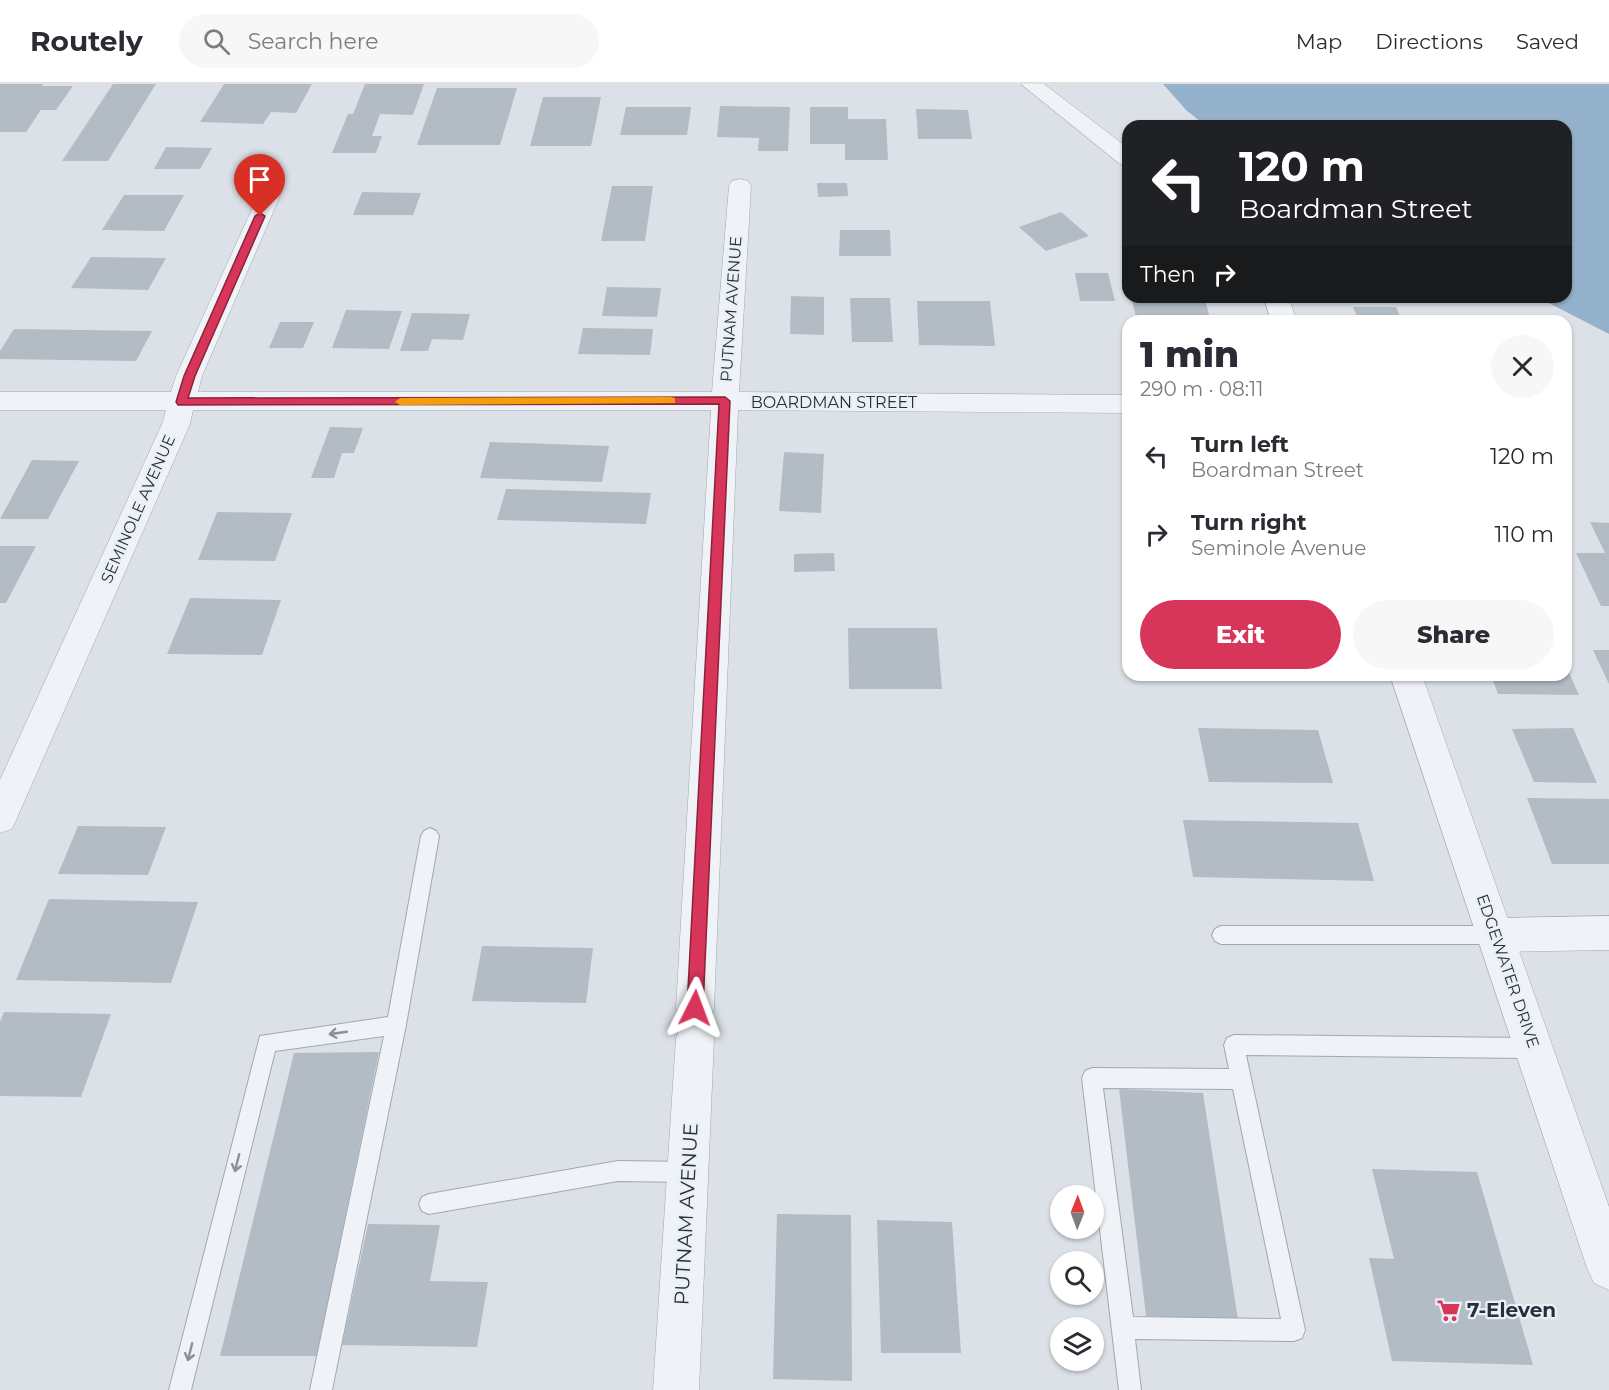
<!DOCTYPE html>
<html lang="en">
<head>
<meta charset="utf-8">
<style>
	:root { --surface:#fff; --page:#f7f7f7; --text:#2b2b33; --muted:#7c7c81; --line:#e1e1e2; --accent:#d7365a }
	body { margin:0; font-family:Montserrat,sans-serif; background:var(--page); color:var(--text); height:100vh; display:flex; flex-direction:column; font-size:22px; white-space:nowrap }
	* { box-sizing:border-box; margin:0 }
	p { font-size:20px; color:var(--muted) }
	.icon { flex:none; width:33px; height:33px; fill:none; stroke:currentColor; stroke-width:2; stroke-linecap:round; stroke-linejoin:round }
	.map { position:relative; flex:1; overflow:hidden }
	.drawer { position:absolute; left:1122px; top:231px; width:450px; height:366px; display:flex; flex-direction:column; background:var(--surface); border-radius:18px; box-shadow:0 2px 4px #0004 }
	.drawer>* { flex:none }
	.top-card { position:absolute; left:1122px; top:36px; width:450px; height:183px; border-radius:18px; box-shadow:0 2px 4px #0004; background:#202124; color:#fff; overflow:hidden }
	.needle { width:39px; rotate:1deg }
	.controls { position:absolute; left:1050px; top:1101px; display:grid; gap:12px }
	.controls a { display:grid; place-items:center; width:54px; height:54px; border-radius:50%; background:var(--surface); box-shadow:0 2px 4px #0004; font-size:30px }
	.pin { position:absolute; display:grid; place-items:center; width:51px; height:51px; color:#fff; margin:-62px -26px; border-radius:50% 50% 50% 0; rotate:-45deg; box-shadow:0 0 6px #0007 }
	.pin .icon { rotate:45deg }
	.me { position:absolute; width:66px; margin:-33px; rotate:3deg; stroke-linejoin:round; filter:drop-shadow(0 0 4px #0008) }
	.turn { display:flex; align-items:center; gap:21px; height:126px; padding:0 18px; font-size:27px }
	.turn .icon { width:78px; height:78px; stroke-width:2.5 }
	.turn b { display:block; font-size:42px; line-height:51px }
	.then { display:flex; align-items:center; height:57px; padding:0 18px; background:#0003; gap:12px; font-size:22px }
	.round { display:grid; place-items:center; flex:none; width:63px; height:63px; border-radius:32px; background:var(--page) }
	.summary { display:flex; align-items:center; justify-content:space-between; height:102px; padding:0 18px }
	h1 { font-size:36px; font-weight:800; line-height:45px }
	.primary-button { display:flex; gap:12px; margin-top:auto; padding:12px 18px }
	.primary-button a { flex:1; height:69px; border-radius:36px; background:var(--accent); color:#fff; font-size:24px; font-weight:800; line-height:69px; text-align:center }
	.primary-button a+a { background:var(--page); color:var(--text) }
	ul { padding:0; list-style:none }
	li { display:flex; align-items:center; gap:18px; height:78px; padding:0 18px }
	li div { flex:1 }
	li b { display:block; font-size:22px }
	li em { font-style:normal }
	header { display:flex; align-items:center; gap:36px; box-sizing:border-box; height:84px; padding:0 30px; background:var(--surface); border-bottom:2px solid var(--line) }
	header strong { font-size:28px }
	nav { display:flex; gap:33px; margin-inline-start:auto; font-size:21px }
	.search { width:420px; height:54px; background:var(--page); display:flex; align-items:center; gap:15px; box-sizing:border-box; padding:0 21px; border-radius:33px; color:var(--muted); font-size:22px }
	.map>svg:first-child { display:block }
</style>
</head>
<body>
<header>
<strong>Routely</strong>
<div class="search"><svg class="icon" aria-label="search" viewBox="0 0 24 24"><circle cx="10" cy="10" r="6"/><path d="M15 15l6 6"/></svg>Search here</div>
<nav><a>Map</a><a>Directions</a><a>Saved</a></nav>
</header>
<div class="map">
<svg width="1609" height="1306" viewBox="0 0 1609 1306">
	<rect width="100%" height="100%" fill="#dce1e7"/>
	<!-- water -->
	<path fill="#94b2cb" d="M1163 0H1609V250L1543 216 1521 213H1566V42H1206L1186 26Z"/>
	<!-- building -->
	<path fill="#b3bbc5" d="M0 0H43L42 2H73L56 26H41L26 48H0Z
		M113 0H156L108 77H62Z
		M224 0H312L296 29 271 28 263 40 200 38Z
		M365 0H424L413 31 380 30 372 52H382L376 69H332L348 30H353Z
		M437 4H517L500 61H417Z
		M543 13H601L591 62H530Z
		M720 22 790 23 788 67H758L759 54 717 53Z
		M626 23H691L687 51H620Z
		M810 23H848V35H886L888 76H845V60H810Z
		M916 25 968 26 972 55H918Z
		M166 63 212 64 200 85H154Z
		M817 99H847L848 112 818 113Z
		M612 102H653L645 157H601Z
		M362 108 421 109 413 131H353Z
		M124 111H184L164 147 102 146Z
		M1061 128 1089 152 1046 167 1019 143Z
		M840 146H890L891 172H839Z
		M91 173 166 174 148 206 71 204Z
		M1075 189H1108L1115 217H1080Z
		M607 203 661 204 657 233 602 232Z
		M791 212 824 213V251L790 250Z
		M1163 213H1204L1211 237H1137L1132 217H1164Z
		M850 214H890L893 258H852Z
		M917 217H990L995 262 919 261Z
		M1353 223H1396L1402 237H1359Z
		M346 226 402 227 389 265 332 264Z
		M412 229 470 230 463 256 432 255 428 267H400Z
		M280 238H314L303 264H269Z
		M583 244 653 245 650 271 578 270Z
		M14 245 152 247 136 277 0 275V267Z
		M330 343 363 344 354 369H342L334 394H311Z
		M490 358 609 362 602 398 480 394Z
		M784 368 824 370 821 429 779 427Z
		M32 376 79 377 48 435H0Z
		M506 405 651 409 646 440 497 436Z
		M217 428 292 429 275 477 198 476Z
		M1590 438 1609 439V522H1601L1576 469H1605Z
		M0 462H36L6 519H0Z
		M834 469 835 487 794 488V470Z
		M190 514 281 516 262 571 167 570Z
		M848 544H937L942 605H849Z
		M1593 566H1609V600Z
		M1566 582 1579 611 1498 610 1491 591H1566Z
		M1198 644 1318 646 1333 699 1209 698Z
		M1573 644 1597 699 1534 698 1512 645Z
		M1527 714 1609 715V780H1552Z
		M1183 736 1358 739 1374 797 1193 793Z
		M78 742 166 743 148 791 58 790Z
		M49 815 198 818 171 899 16 896Z
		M482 862 593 864 586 919 472 917Z
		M4 928 111 930 81 1013 0 1012V938Z
		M379 968 317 1272H220L294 969Z
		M1119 1005 1203 1009 1238 1236 1146 1232Z
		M1372 1085 1477 1088 1533 1281 1392 1277 1369 1174 1394 1175Z
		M777 1130 851 1131 852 1297 773 1295Z
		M877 1136 952 1138 961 1269H881Z
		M368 1140 440 1141 430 1197 488 1198 477 1263 342 1261Z"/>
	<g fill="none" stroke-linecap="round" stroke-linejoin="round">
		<defs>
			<path id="service" d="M430 744 436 747 439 752 406 941 332 1306H310L384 952 275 967 191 1306H169L260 952 388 933 421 752 424 747Z
				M1221 842H1496L1502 845 1505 851 1502 857 1496 860H1221L1215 857 1212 851 1215 845Z
				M1234 951 1534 954 1541 957 1544 964 1541 971 1534 974 1246 971 1305 1246 1302 1254 1294 1257 1135 1255 1141 1306H1119L1082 994 1085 987 1092 984 1229 985 1224 961 1227 954ZM1103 1004 1233 1005 1281 1235 1133 1233Z
				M618 1077 688 1078 695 1081 698 1088 695 1095 688 1098 618 1097 429 1130 422 1127 419 1120 422 1113 429 1110Z"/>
			<path id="minor" d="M740 95 748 97 751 102 739 308 1128 311V329L738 326 714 924 708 937 704 939 709 941 714 954 699 1306H653L676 954 681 941 686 939 682 937 676 924 711 326H193L190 340 17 734 12 745 0 749V696L162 340 166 326H0V308H171L176 292 258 112 261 107 269 105 277 107 280 112 202 292 198 308H712L729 102 732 97Z
				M1609 832V866L1496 868 1483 863 1478 851 1483 839 1496 834Z"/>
			<path id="tertiary" d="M1021 0H1044L1128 64V82L1120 80Z
				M1264 213H1288L1297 237H1271Z
				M1390 591H1422L1609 1123V1206L1594 1199 1587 1184Z"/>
		</defs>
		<!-- service casing -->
		<use href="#service" stroke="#a1a8b1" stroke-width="2"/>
		<!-- minor casing -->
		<use href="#minor" stroke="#a1a8b1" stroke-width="1"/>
		<!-- tertiary casing -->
		<use href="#tertiary" stroke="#a1a8b1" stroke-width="1"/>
		<!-- service -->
		<use href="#service" fill="#eff2f6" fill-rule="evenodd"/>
		<!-- minor -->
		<use href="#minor" fill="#eff2f6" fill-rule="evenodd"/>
		<!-- tertiary -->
		<use href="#tertiary" fill="#eff2f6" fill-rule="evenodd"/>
	</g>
	<!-- one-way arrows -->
	<defs><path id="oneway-shaft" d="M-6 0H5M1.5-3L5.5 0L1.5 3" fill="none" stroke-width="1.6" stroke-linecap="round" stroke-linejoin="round" transform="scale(1.5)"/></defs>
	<g stroke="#8a919a">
		<use href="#oneway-shaft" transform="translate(338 949) rotate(172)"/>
		<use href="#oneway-shaft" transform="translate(237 1079) rotate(104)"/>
		<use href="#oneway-shaft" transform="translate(190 1268) rotate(104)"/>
	</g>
	<!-- route -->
	<path fill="#d7365a" stroke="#8c233a" stroke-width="1.5" d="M260 129 265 132 195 292 188 314 725 313 730 317 703 924 701 929 695 931 690 929 687 924 719 320 178 321 176 318 184 292 255 132Z"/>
	<!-- slow -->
	<path fill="#f59e0b" d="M671 313 675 314V319L400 321 395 318 400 314Z"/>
	<!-- icons -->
	<defs>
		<symbol id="supermarket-bare" viewBox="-9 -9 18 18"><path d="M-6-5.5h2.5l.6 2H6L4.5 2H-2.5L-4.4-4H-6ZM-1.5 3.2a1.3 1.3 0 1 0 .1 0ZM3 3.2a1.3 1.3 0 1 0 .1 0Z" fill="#d7365a" stroke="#ebf0f5" stroke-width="2.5" paint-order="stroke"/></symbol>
	</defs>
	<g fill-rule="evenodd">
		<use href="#supermarket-bare" x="1432" y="1210" width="33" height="33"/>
	</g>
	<g text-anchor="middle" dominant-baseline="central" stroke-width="4.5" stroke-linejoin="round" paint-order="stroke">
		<!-- street labels -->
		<g font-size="16" fill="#25303f" stroke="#ebf0f5">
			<text transform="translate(731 225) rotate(-86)">PUTNAM AVENUE</text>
			<text x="834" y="318">BOARDMAN STREET</text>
			<text transform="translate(138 425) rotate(-66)">SEMINOLE AVENUE</text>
			<text transform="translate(1508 887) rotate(71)">EDGEWATER DRIVE</text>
		</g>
		<!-- near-street labels -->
		<g font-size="20" fill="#25303f" stroke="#ebf0f5">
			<text transform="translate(686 1130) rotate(-87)">PUTNAM AVENUE</text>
		</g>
		<!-- near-poi labels -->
		<g font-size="20" font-weight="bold" fill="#25303f" stroke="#ebf0f5" text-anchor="start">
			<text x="1467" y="1226">7-Eleven</text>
		</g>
	</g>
</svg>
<div class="controls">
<a><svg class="needle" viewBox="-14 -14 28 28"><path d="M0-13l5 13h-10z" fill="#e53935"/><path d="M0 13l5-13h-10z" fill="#7c7c81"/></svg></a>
<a><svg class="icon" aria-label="search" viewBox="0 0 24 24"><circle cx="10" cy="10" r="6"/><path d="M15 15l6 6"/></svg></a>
<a><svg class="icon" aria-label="layers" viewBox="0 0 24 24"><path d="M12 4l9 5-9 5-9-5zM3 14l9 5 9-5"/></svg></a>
</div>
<div class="pin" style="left:260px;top:132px;background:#d93025"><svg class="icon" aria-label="arrive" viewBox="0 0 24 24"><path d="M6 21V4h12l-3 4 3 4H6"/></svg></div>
<svg class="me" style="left:695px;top:924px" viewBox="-20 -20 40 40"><path d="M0-17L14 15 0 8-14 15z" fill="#d7365a" stroke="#fff" stroke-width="4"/></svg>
<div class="top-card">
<div class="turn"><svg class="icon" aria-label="left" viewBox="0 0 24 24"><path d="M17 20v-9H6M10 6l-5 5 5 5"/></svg><div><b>120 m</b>Boardman Street</div></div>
<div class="then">Then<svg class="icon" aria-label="right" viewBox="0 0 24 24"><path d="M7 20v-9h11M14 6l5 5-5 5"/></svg></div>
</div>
<section class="drawer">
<div class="summary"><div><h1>1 min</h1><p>290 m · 08:11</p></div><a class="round"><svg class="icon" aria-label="close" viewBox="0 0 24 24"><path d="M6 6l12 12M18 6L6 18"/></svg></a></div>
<ul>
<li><svg class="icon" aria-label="left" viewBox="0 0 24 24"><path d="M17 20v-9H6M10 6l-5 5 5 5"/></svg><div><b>Turn left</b><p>Boardman Street</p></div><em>120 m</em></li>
<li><svg class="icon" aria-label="right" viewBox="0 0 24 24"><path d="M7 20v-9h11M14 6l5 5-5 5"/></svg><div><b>Turn right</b><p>Seminole Avenue</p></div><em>110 m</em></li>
</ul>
<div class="primary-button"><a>Exit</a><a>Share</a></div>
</section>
</div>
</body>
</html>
